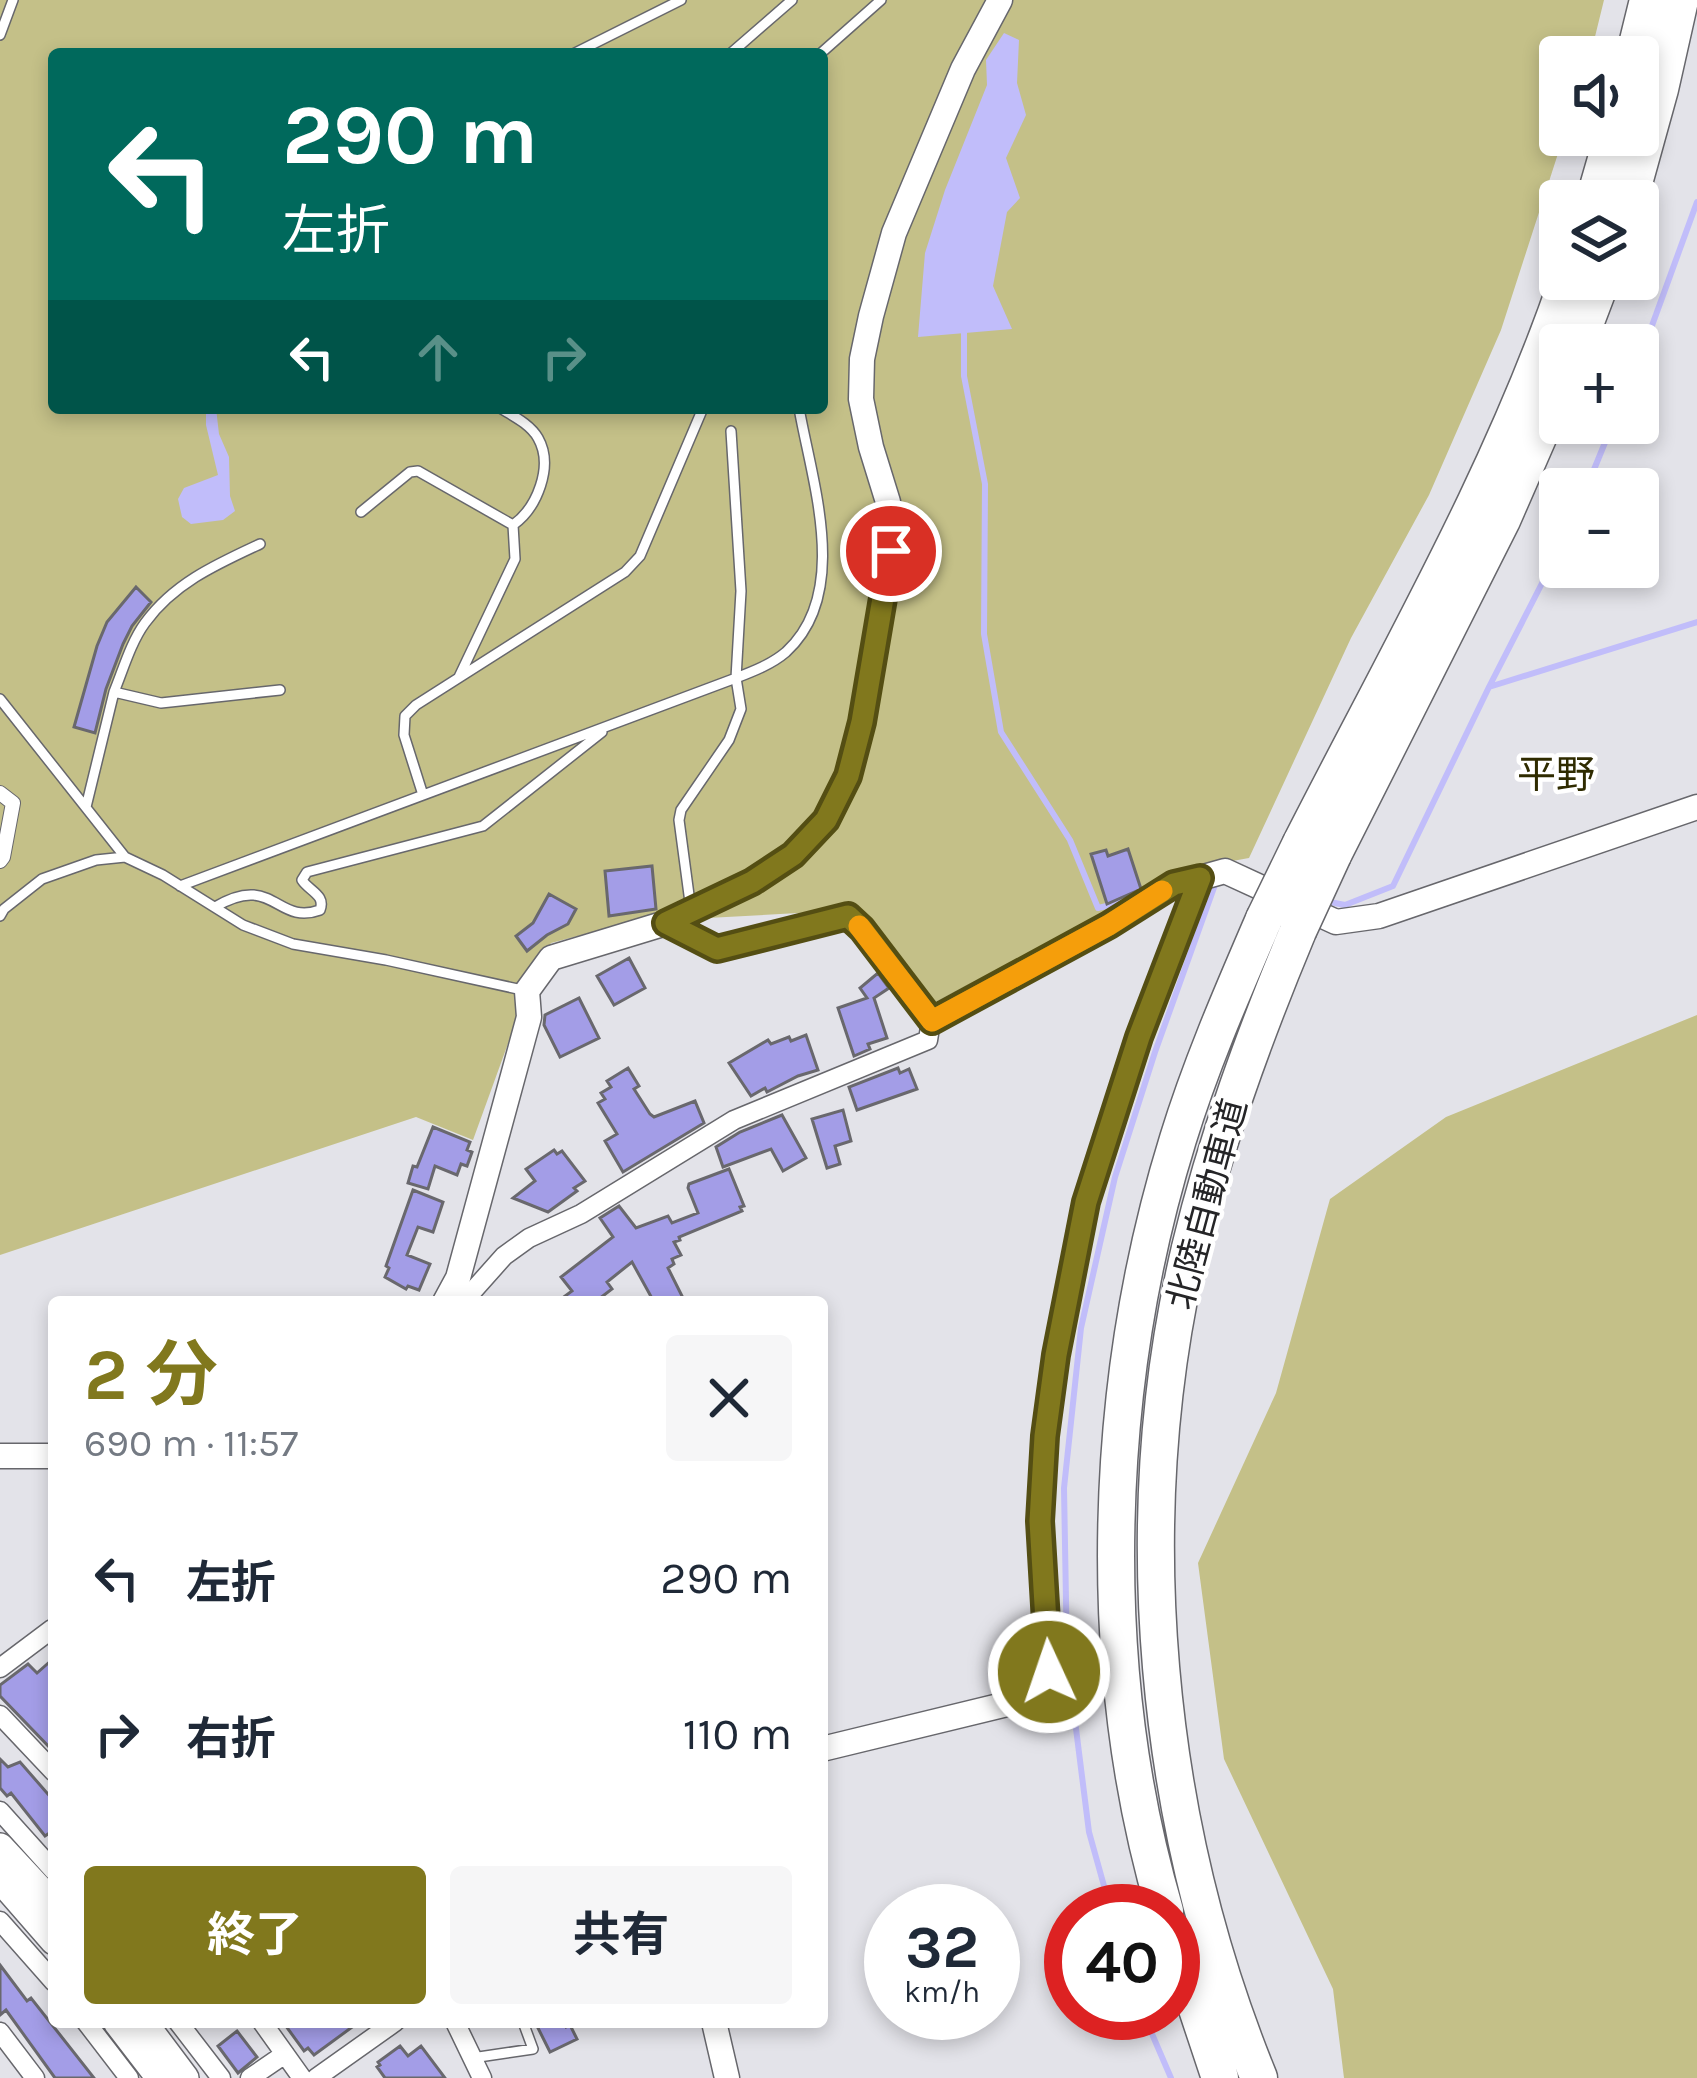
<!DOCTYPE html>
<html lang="ja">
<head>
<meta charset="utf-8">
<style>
	:root { --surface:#fff; --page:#f6f6f7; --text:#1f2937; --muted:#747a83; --accent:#81781d }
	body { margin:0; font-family:Karla,"Noto Sans JP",sans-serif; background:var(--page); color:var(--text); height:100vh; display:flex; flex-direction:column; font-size:45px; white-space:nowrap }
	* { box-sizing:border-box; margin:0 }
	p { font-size:39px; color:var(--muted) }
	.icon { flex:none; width:66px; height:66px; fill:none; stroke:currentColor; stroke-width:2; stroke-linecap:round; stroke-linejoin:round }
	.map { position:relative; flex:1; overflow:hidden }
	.details { position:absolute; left:48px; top:1296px; width:780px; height:732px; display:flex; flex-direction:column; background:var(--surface); border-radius:12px; box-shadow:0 6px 18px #0003 }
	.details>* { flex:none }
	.hud { position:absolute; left:48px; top:48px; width:780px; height:366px; border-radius:12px; box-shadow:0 6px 18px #0003; background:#00695c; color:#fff; overflow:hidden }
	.tools { position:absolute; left:1539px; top:36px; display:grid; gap:24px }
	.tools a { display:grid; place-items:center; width:120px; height:120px; border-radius:12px; background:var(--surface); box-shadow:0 6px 18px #0003; font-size:60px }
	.speed { position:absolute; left:864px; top:1884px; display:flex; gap:24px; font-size:60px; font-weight:700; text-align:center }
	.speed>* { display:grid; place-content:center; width:156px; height:156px; border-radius:50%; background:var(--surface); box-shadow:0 6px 18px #0003; line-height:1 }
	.speed small { font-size:30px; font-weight:400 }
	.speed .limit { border:18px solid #d22; background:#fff; color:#111 }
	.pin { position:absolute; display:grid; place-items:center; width:102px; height:102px; color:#fff; margin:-51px; border:6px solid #fff; border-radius:50%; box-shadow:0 3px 12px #0007 }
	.me { position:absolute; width:132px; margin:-66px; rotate:357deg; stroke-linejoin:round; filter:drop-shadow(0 0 9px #0008) }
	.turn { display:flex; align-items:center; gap:42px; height:252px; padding:0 36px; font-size:54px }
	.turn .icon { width:156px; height:156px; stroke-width:2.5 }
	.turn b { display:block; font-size:84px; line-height:102px }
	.lanes { display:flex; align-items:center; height:114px; padding:0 36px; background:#0003; justify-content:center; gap:60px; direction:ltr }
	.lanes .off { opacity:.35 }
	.round { display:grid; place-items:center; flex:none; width:126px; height:126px; border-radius:12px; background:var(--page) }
	.head { display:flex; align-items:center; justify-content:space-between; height:204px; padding:0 36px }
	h1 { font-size:72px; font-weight:700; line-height:90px; color:var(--accent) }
	.cta { display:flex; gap:24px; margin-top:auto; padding:24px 36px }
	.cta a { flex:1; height:138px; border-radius:12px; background:var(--accent); color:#fff; font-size:48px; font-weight:700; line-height:138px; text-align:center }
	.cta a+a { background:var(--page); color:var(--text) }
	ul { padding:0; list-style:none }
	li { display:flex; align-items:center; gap:36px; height:156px; padding:0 36px }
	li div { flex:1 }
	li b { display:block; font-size:45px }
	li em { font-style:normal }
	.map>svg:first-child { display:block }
</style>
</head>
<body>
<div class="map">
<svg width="1697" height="2078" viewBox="0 0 1697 2078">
	<rect width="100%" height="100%" fill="#e3e3e9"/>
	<!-- green -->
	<path fill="#c4c088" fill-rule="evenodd" d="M0 0H1604L1590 57H1560V135H1564L1501 330 1429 495 1351 638 1249 858 1188 869 928 1006 853 910 689 919 669 912 551 943 527 991 473 1140 416 1117 0 1255ZM54 54H822V408H54Z
		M1697 1015V2078H1344L1333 1989 1224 1759 1198 1563 1276 1393 1330 1199 1446 1117Z"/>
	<!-- water -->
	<path fill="#c1bdfa" d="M1004 33 1019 40 1017 83 1026 115 1006 158 1020 198 1007 212 993 286 1012 329 918 337 925 253 945 190 987 85 986 60Z
		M206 408H216L219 434 229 457 230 496 235 511 223 520 191 524 182 517 178 499 184 488 218 475 206 425Z"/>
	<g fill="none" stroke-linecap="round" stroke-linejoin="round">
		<!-- stream -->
		<path stroke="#c1bdfa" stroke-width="6" d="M964 333V376L985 484 984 634 1001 732 1070 840 1098 908 1137 899
			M1638 364 1697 202
			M1586 489 1613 423
			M1489 687 1697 622
			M1325 901 1345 905 1393 886 1489 687 1560 548
			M1111 1911 1089 1832 1067 1657 1064 1488 1081 1328 1115 1177 1155 1052 1216 882
			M1143 2013 1171 2078"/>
	</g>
	<!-- building -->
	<path fill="#a39de7" stroke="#69686d" stroke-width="3" d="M136 587 151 602 132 626 123 644 106 689 95 733 74 727 97 646 107 622Z
		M1128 849 1141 889 1107 904 1091 854 1106 850 1108 856Z
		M652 866 656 909 609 916 605 871Z
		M549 894 576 909 568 924 547 935 527 951 516 936 533 923Z
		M629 958 645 988 614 1005 597 976Z
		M878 973 889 988 874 998 887 1038 868 1044 870 1049 854 1056 838 1008 867 998 860 988Z
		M579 998 599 1038 560 1057 544 1025 545 1015Z
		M806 1035 818 1070 798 1076 767 1092 765 1088 751 1096 729 1063 768 1040 771 1044 789 1037 791 1041Z
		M628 1068 639 1086 634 1089 650 1114 654 1117 695 1101 704 1123 623 1172 605 1141 617 1134 598 1103 605 1099 601 1093 611 1087 607 1081Z
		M898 1068 900 1073 909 1069 917 1089 857 1110 849 1087Z
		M843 1110 851 1141 835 1146 840 1164 827 1168 812 1119Z
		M782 1115 806 1158 783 1171 771 1149 723 1167 716 1147 740 1132Z
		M433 1127 470 1142 467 1150 472 1152 467 1166 461 1164 457 1175 435 1166 428 1189 408 1183 413 1166 417 1167Z
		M554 1150 557 1154 562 1151 585 1181 574 1188 577 1191 548 1212 513 1198 535 1181 526 1169Z
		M729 1169 744 1206 740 1207 742 1211 679 1237 680 1240 674 1242 681 1255 672 1259 674 1264 668 1268 685 1302H654L632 1262 607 1282 612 1289 595 1302H557L572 1291 561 1277 613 1237 600 1218 619 1206 636 1228 668 1216 672 1223 698 1213 688 1188 689 1184Z
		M413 1190 443 1202 433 1232 418 1227 407 1255 430 1264 419 1290 408 1286 406 1289 385 1277 389 1268 386 1266Z
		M54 1658V1752L0 1696V1685L28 1664 37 1673Z
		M0 1759 8 1767 20 1762 54 1801V1830L45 1836 11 1793 7 1796 0 1788Z
		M0 1965 27 2001 31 1998 94 2078H55L6 2010 0 2015Z
		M283 2022H359L314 2055 308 2048 304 2051Z
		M535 2022H563L566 2027 570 2025 577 2039 550 2052Z
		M237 2031 257 2057 238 2073 218 2046Z
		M400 2046 408 2056 421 2046 445 2078H385L377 2067 380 2065 378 2062Z"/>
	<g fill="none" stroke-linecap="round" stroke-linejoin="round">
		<defs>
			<path id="service" d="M0 35 13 0
				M573 54 681 0
				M730 54 792 0
				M820 54 881 0
				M361 512 410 472 418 471 513 525
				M459 677 515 559 513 525C537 508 554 466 538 438 530 424 513 416 500 408
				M114 692C123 670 131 642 145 623 174 583 217 564 260 544
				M0 699 125 857 163 875 243 925 293 944 386 960 527 991
				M423 795 404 735 405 716 416 705 625 572 640 556 703 408
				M86 807 114 692 161 703 280 690
				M180 886 736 678C754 671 772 664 786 652 851 593 812 482 799 408
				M215 907C274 872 276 926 320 910 326 895 309 891 302 880L307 872 483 826 602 732
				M691 910 679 820 681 810 729 740 741 709 736 678 741 591 731 431
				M0 916 4 909 42 879 96 860 125 857
				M472 2058 533 2049 523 2022"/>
			<path id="pedestrian" d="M0 793 13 803 3 857 0 861"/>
			<path id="minor" d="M666 923 717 949 848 916 861 929 931 1021
				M463 1302 504 1256 529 1238 581 1214 734 1120 928 1040 931 1021 1109 925 1174 884 1200 878
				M0 1668 52 1629 54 1631
				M0 1715 54 1772
				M0 1811 54 1871
				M0 1921 54 1982
				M86 2022 129 2078
				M178 2022 221 2078
				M262 2022 302 2078
				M455 2022 482 2078
				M0 2032 35 2078
				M250 2078 285 2054
				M316 2078 395 2022"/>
			<path id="tertiary" d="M445 1302 458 1278 529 1017 527 991 551 958 666 923 752 882 793 855 826 820 848 776 862 722 891 551 888 502 871 447 861 399 862 359 871 316 894 233 963 69 1000 0
				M0 1456H54
				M822 1749 1024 1700 1045 1681 1049 1672 1040 1521 1045 1436 1056 1355 1086 1201 1139 1037 1200 878 1225 871 1336 922 1379 916 1697 807
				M714 2022 727 2078"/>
			<path id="secondary" d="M0 1847 54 1905
				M0 1879 54 1941
				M117 2022 160 2078
				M143 2022 185 2078"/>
			<path id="motorway" d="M1634 57 1648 0
				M1594 201 1613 135
				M1629 201 1660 89 1680 0
				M1577 345 1602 279
				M1301 843C1395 658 1501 476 1568 279
				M1333 855 1502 520 1560 387
				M1165 1911C1093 1667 1103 1381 1178 1139 1201 1064 1233 991 1264 919
				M1173 1937 1220 2078
				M1259 2078C1154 1821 1126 1519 1190 1248 1216 1139 1255 1034 1298 931"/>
		</defs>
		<!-- service casing -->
		<use href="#service" stroke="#67676c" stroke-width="12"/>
		<!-- pedestrian casing -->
		<use href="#pedestrian" stroke="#67676c" stroke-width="16"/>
		<!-- minor casing -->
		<use href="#minor" stroke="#67676c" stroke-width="21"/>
		<!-- tertiary casing -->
		<use href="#tertiary" stroke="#67676c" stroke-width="27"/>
		<!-- secondary casing -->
		<use href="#secondary" stroke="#67676c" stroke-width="30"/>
		<!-- motorway casing -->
		<use href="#motorway" stroke="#67676c" stroke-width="39"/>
		<!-- service -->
		<use href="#service" stroke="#fff" stroke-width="9"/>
		<!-- pedestrian -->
		<use href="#pedestrian" stroke="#fff" stroke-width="14"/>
		<!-- minor -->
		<use href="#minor" stroke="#fff" stroke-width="18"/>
		<!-- tertiary -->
		<use href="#tertiary" stroke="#fff" stroke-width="24"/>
		<!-- secondary -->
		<use href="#secondary" stroke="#fff" stroke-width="27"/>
		<!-- motorway -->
		<use href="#motorway" stroke="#fff" stroke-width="36"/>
		<defs>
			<path id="motorway-bridge" d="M1264 919 1301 843
				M1298 931 1333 855"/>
		</defs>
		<!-- motorway-bridge casing -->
		<use href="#motorway-bridge" stroke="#67676c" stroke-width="39" stroke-linecap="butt"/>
		<!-- motorway-bridge -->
		<use href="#motorway-bridge" stroke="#fff" stroke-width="36"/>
	</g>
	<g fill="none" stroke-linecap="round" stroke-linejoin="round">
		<defs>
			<path id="route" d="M891 551 862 722 848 776 826 820 793 855 752 882 666 923 717 949 848 916 862 929 932 1021 1109 925 1174 884 1200 878 1139 1037 1086 1202 1056 1355 1045 1436 1040 1521 1049 1672"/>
		</defs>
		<!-- route casing -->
		<use href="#route" stroke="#544e13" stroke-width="30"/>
		<!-- route -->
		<use href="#route" stroke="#81781d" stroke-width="21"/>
		<!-- slow -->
		<path stroke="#f59e0b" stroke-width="21" d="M859 926 932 1021 1109 925 1162 891"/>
	</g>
	<g text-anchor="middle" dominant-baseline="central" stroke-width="9" stroke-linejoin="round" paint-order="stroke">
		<!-- street labels -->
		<g font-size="36" fill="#252527" stroke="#fff">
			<text transform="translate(1207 1204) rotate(-75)">北陸自動車道</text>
		</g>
		<!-- neighbourhood labels -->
		<g font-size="39" fill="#2f2b00" stroke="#fff">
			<text x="1556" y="775">平野</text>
		</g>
	</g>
</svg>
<div class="tools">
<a><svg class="icon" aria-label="sound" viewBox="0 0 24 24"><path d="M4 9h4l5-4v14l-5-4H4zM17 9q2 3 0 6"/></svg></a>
<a><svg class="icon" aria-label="layers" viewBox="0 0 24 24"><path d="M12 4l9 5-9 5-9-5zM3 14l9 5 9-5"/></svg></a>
<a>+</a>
<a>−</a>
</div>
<div class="speed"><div>32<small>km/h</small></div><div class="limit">40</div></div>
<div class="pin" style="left:891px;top:551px;background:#d93025"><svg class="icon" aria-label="arrive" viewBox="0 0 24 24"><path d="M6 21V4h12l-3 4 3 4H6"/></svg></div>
<svg class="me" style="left:1049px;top:1672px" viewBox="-20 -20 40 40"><circle r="17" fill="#81781d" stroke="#fff" stroke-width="3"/><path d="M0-11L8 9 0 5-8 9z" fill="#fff"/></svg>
<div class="hud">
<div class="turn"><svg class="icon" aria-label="left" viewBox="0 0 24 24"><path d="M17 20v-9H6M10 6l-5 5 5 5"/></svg><div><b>290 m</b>左折</div></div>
<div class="lanes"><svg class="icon" aria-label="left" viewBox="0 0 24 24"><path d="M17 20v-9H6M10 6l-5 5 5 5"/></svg><svg class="icon off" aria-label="ahead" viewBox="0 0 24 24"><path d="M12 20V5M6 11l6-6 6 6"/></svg><svg class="icon off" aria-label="right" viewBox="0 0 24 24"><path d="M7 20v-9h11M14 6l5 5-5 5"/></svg></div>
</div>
<section class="details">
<div class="head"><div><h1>2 分</h1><p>690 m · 11:57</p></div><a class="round"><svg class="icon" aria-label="close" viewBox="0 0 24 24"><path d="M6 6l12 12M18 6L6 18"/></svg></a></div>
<ul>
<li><svg class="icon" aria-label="left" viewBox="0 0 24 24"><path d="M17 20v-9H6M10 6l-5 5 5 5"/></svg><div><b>左折</b></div><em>290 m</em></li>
<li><svg class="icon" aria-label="right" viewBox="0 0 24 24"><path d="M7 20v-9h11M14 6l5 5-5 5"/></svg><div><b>右折</b></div><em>110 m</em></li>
</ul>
<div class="cta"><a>終了</a><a>共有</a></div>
</section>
</div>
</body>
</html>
